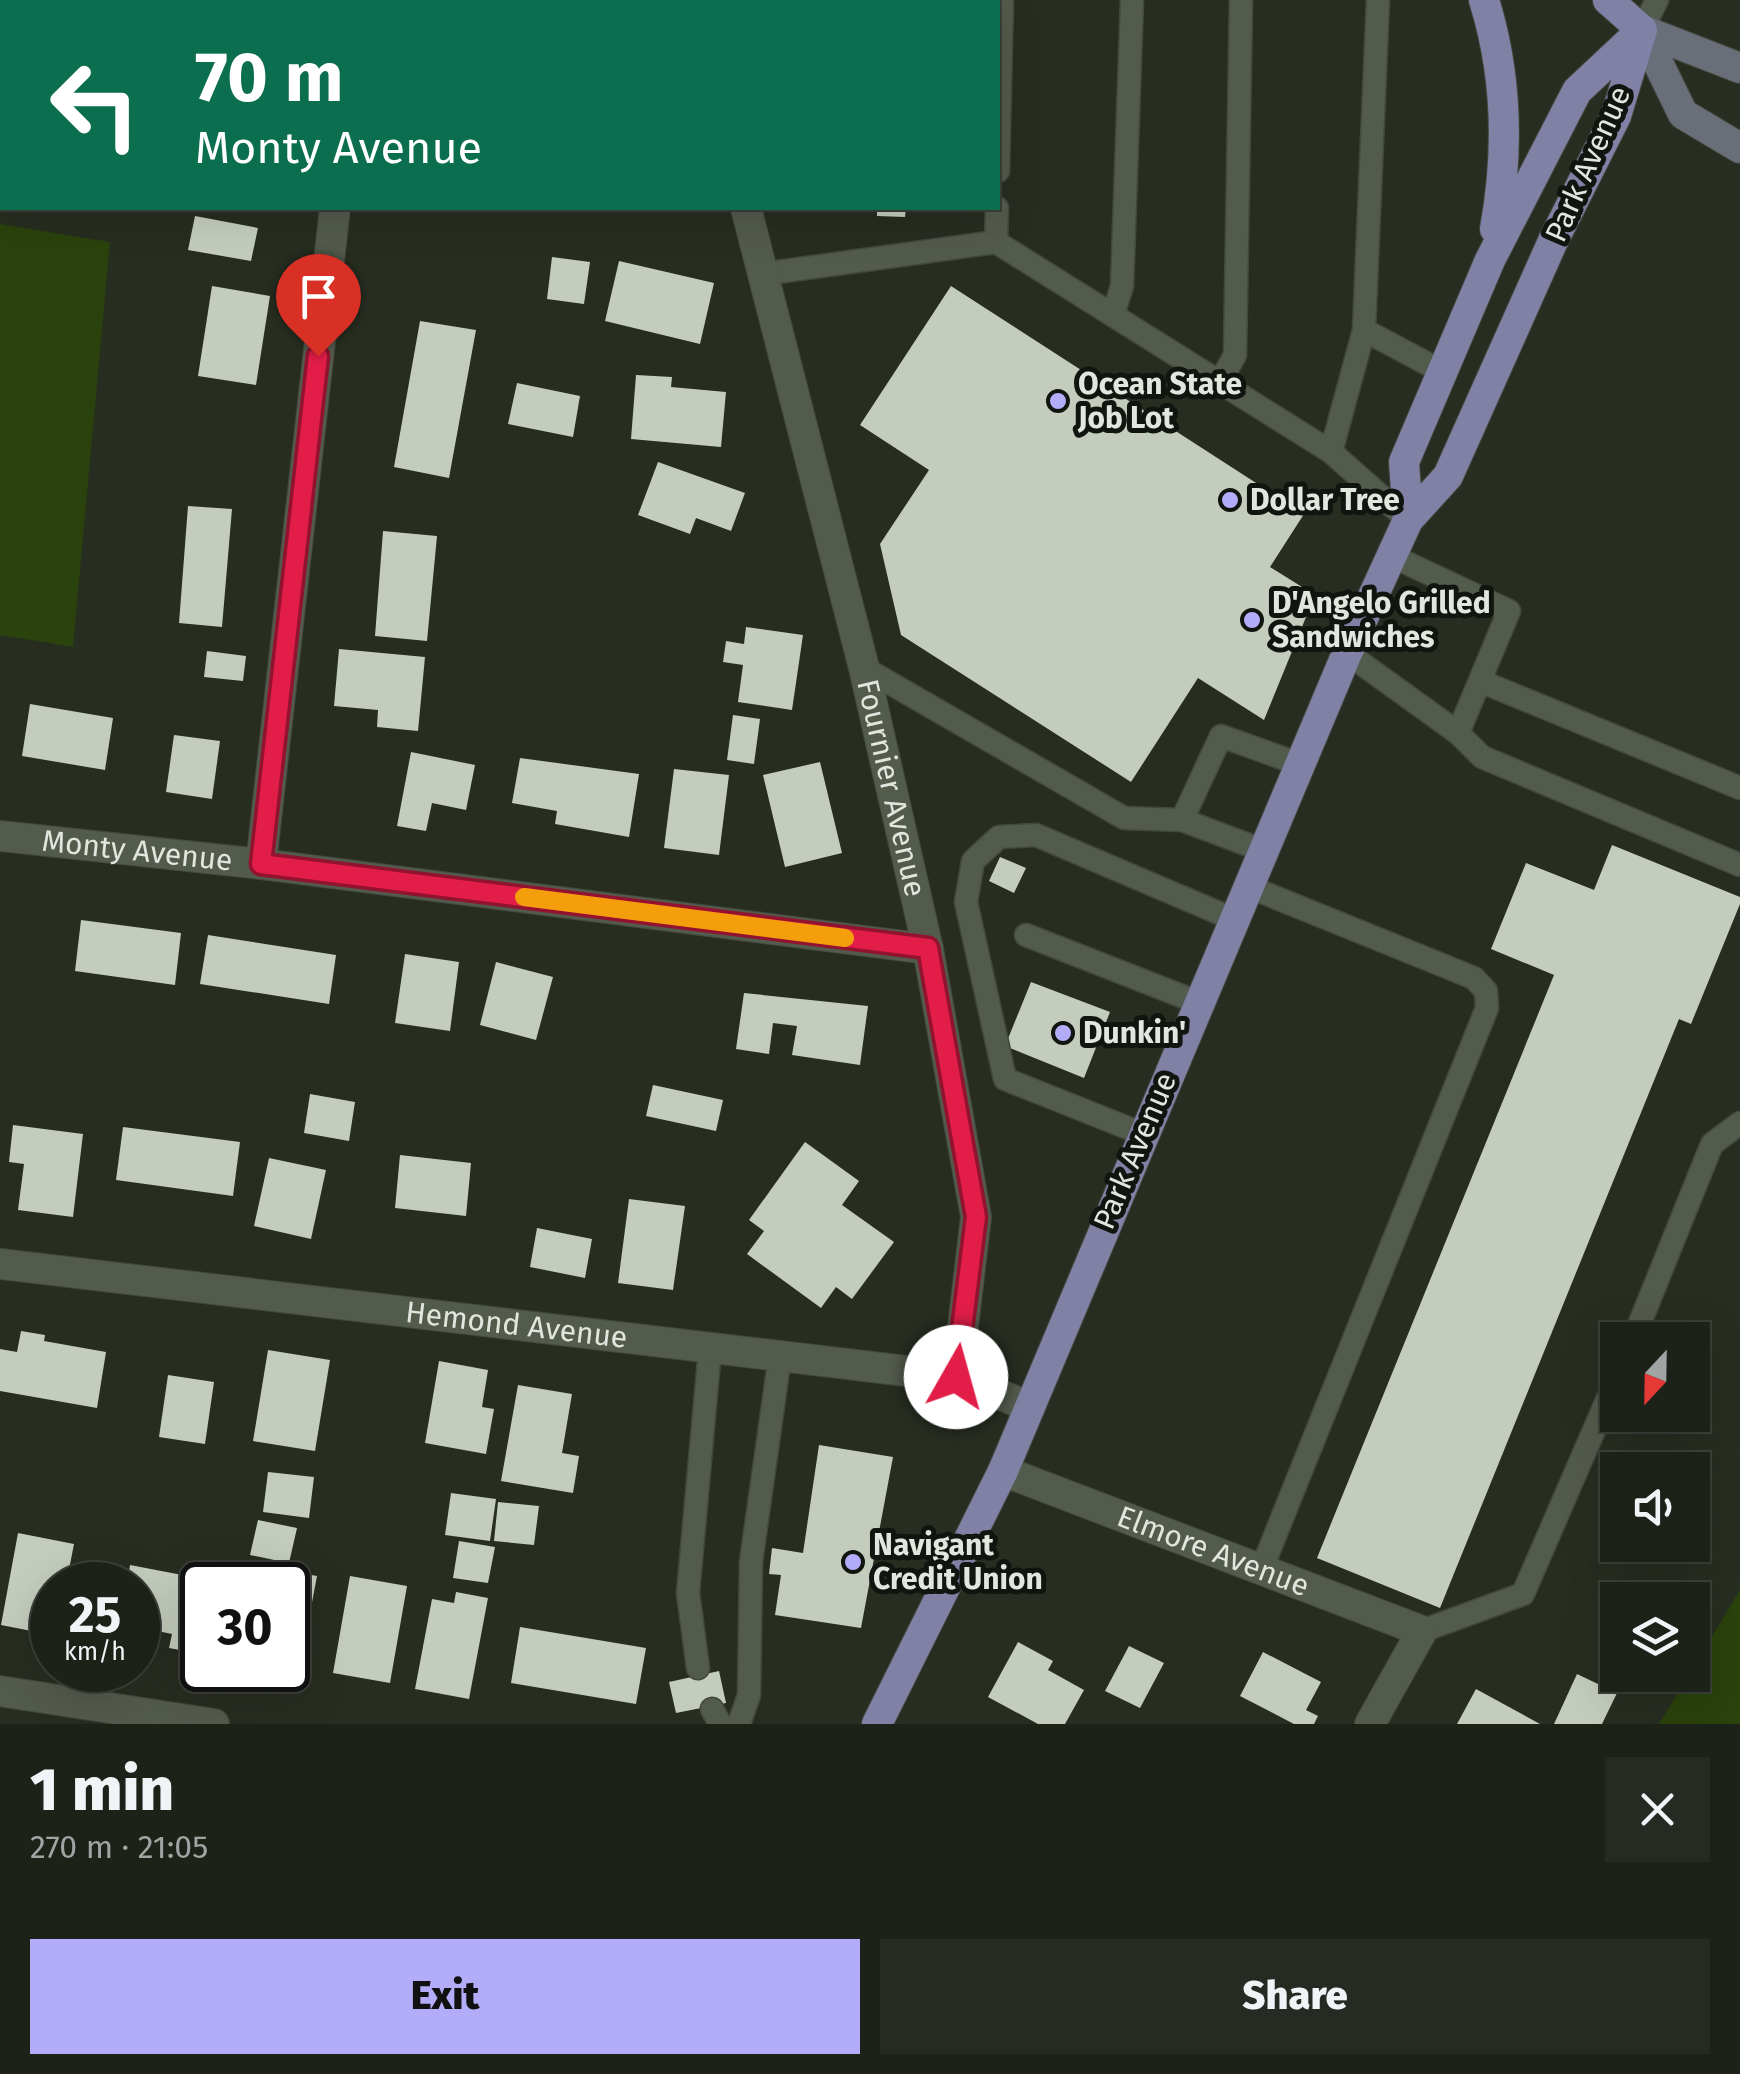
<!DOCTYPE html>
<html lang="en">
<head>
<meta charset="utf-8">
<style>
	:root { --surface:#1d2219; --page:#252a22; --text:#f1f3f6; --muted:#a0a4a2; --line:#3b3f38; --accent:#b3adf9 }
	body { margin:0; font-family:"Fira Sans",sans-serif; background:var(--page); color:var(--text); height:100vh; display:flex; flex-direction:column; font-size:38px; white-space:nowrap }
	* { box-sizing:border-box; margin:0 }
	p { font-size:32px; color:var(--muted) }
	.icon { flex:none; width:55px; height:55px; fill:none; stroke:currentColor; stroke-width:2; stroke-linecap:round; stroke-linejoin:round }
	.map { position:relative; height:1724px; overflow:hidden }
	.panel { display:flex; flex-direction:column; background:var(--surface); flex:1 }
	.panel>* { flex:none }
	.guide { position:absolute; left:0px; top:0px; width:1000px; height:210px; box-shadow:0 10px 40px #0002,0 0 0 2px var(--line); background:#0b6e4f; color:#fff; overflow:hidden }
	.needle { width:65px; rotate:202deg }
	.controls { position:absolute; left:1600px; top:1322px; display:grid; gap:20px }
	.controls a { display:grid; place-items:center; width:110px; height:110px; border-radius:0px; background:var(--surface); box-shadow:0 10px 40px #0002,0 0 0 2px var(--line); font-size:50px }
	.speed { position:absolute; left:30px; top:1562px; display:flex; gap:20px; font-size:50px; font-weight:700; text-align:center }
	.speed>* { display:grid; place-content:center; width:130px; height:130px; border-radius:50%; background:var(--surface); box-shadow:0 10px 40px #0002,0 0 0 2px var(--line); line-height:1 }
	.speed small { font-size:25px; font-weight:400 }
	.speed .limit { border:5px solid #111; border-radius:15px; background:#fff; color:#111 }
	.pin { position:absolute; display:grid; place-items:center; width:85px; height:85px; color:#fff; margin:-102px -42px; border-radius:50% 50% 50% 0; rotate:-45deg; box-shadow:0 0 10px #0007 }
	.pin .icon { rotate:45deg }
	.me { position:absolute; width:110px; margin:-55px; rotate:7deg; stroke-linejoin:round; filter:drop-shadow(0 0 8px #0008) }
	.turn { display:flex; align-items:center; gap:35px; height:210px; padding:0 30px; font-size:45px }
	.turn .icon { width:130px; height:130px; stroke-width:2.5 }
	.turn b { display:block; font-size:70px; line-height:85px }
	.round { display:grid; place-items:center; flex:none; width:105px; height:105px; border-radius:0px; background:var(--page) }
	.head { display:flex; align-items:center; justify-content:space-between; height:170px; padding:0 30px }
	h1 { font-size:60px; font-weight:800; line-height:75px }
	.action { display:flex; gap:20px; margin-top:auto; padding:20px 30px }
	.action a { flex:1; height:115px; border-radius:0px; background:var(--accent); color:#111; font-size:40px; font-weight:800; line-height:115px; text-align:center }
	.action a+a { background:var(--page); color:var(--text) }
	.map>svg:first-child { display:block }
</style>
</head>
<body>
<div class="map">
<svg width="1740" height="1724" viewBox="0 0 1740 1724">
	<rect width="100%" height="100%" fill="#272d21"/>
	<!-- green -->
	<path fill="#2a420c" d="M0 224 110 242 73 647 0 635Z
		M1740 1590V1724H1659Z"/>
	<!-- building -->
	<path fill="#c4cdbd" d="M877 208H906L905 217 877 216Z
		M195 216 258 228 251 261 188 250Z
		M552 257 590 262 584 304 547 299Z
		M619 261 714 283 700 344 605 321Z
		M212 286 270 296 256 385 198 376Z
		M951 286 1304 514 1270 567 1315 595 1264 720 1198 678 1131 782 901 635 880 544 929 470 860 425Z
		M420 321 476 330 449 478 394 467Z
		M636 375 672 377 671 387 726 392 721 447 631 439Z
		M517 383 580 396 573 437 508 424Z
		M658 462 745 493 731 531 696 518 690 534 638 515Z
		M188 506 232 509 222 627 179 623Z
		M383 531 437 536 427 641 375 636Z
		M746 627 803 635 792 710 738 702 743 665 723 662 726 641 744 644Z
		M339 649 425 657 418 731 377 727 378 710 334 706Z
		M207 651 246 656 243 681 204 677Z
		M30 704 113 718 105 770 22 756Z
		M733 715 760 719 754 764 727 760Z
		M174 735 220 741 212 799 166 792Z
		M411 752 475 765 466 810 432 803 426 831 397 826Z
		M520 758 639 774 629 837 555 824 557 811 512 803Z
		M820 762 842 853 785 867 763 775Z
		M674 769 729 775 719 855 664 848Z
		M1612 845 1740 897V904L1691 1024 1679 1019 1440 1608 1317 1558 1554 975 1491 949 1526 863 1594 890Z
		M1000 857 1026 868 1014 893 989 881Z
		M81 920 181 933 175 985 75 971Z
		M208 935 336 955 329 1004 200 984Z
		M405 954 459 962 450 1031 395 1023Z
		M496 962 553 977 536 1040 480 1025Z
		M1031 982 1110 1012 1084 1078 1005 1046Z
		M744 993 868 1006 860 1065 792 1055 797 1026 773 1023 769 1054 736 1049Z
		M653 1085 723 1100 716 1131 646 1116Z
		M310 1094 355 1102 349 1141 304 1133Z
		M13 1125 83 1134 73 1217 18 1210 24 1164 9 1162Z
		M123 1127 240 1142 233 1196 116 1180Z
		M805 1142 859 1181 842 1205 894 1242 852 1299 836 1287 821 1308 747 1254 764 1231 749 1220Z
		M400 1155 471 1163 466 1216 395 1208Z
		M269 1158 326 1170 311 1239 254 1226Z
		M629 1199 685 1206 673 1290 618 1283Z
		M537 1228 592 1239 585 1278 530 1267Z
		M21 1331 45 1335 44 1341 106 1352 97 1408 0 1391V1349L17 1352Z
		M268 1350 330 1360 315 1451 253 1441Z
		M439 1361 488 1370 482 1407 494 1409 486 1454 425 1443Z
		M168 1375 214 1382 205 1444 159 1437Z
		M518 1385 572 1394 562 1453 579 1456 573 1493 501 1481Z
		M819 1445 893 1457 861 1628 775 1615 781 1575 769 1574 772 1548 803 1553Z
		M268 1472 314 1477 309 1518 263 1512Z
		M451 1493 496 1499 490 1541 445 1535Z
		M498 1502 539 1506 534 1545 494 1541Z
		M258 1520 297 1528 289 1563 250 1555Z
		M18 1533 74 1544 66 1585H52V1635L1 1625Z
		M459 1541 495 1547 488 1583 453 1578Z
		M130 1565 224 1583 202 1585V1654L169 1648 172 1634 138 1627V1585H127Z
		M260 1566 317 1576 299 1671 288 1669V1585H256Z
		M350 1576 407 1586 390 1683 333 1673Z
		M456 1592 488 1598 469 1699 415 1689 432 1599 454 1603Z
		M520 1627 646 1648 636 1704 511 1683Z
		M1018 1642 1053 1661 1048 1670 1084 1690 1065 1724H1038L988 1697Z
		M1129 1646 1164 1663 1140 1708 1105 1691Z
		M1263 1652 1321 1682 1306 1710 1318 1716 1314 1724H1294L1240 1696Z
		M719 1671 726 1703 676 1713 669 1682Z
		M1577 1674 1617 1693 1602 1724H1554Z
		M1476 1689 1540 1724H1457Z"/>
	<g fill="none" stroke-linecap="round" stroke-linejoin="round">
		<defs>
			<path id="lane" d="M1378 0 1364 330 1441 371
				M1642 30 1657 0
				M998 171 1002 0
				M996 242 997 208
				M762 274 996 242 1331 452
				M1113 315 1122 286 1132 0
				M1364 330 1331 452 1408 520
				M1220 382 1235 355 1241 0
				M1392 556 1509 611 1458 733
				M1347 653 1458 733 1482 757 1740 865
				M864 668 1124 818 1182 820
				M1480 681 1740 788
				M1262 850 1182 820 1221 736 1299 764
				M1247 886 1474 978 1486 991 1487 1008 1262 1568
				M1026 935 1197 1002
				M1143 1134 1005 1079 966 902 973 861 999 837 1036 835 1233 919
				M1633 1340 1712 1144 1740 1123
				M1422 1631 1523 1594 1618 1375
				M698 1668 688 1593 710 1349
				M712 1709 720 1724
				M739 1724 749 1695 751 1562 780 1356"/>
			<g id="street">
				<path d="M174 0 192 2"/>
				<path d="M695 0 696 2"/>
				<path id="s1" d="M746 208 864 668 928 949 976 1217 957 1377"/>
				<path id="s2" d="M0 836 261 864 928 949"/>
				<path d="M261 864 335 208"/>
				<path id="s3" d="M0 1264 957 1377 1030 1407"/>
				<path id="s4" d="M1003 1471 1422 1631 1370 1724"/>
				<path d="M0 1691 214 1724"/>
			</g>
			<path id="secondary" d="M1642 30 1683 114 1740 148
				M1642 30 1740 68"/>
			<path id="primary" d="M1484 0C1507 74 1509 152 1495 229
				M1608 0 1642 30
				M1408 520 1404 462 1490 260 1577 91 1640 32
				M877 1724 1003 1471 1347 653 1408 520 1448 476 1553 241 1616 116 1642 30"/>
		</defs>
		<!-- lane casing -->
		<use href="#lane" stroke="#42483d" stroke-width="25"/>
		<!-- street casing -->
		<use href="#street" stroke="#42483d" stroke-width="32"/>
		<!-- secondary casing -->
		<use href="#secondary" stroke="#42483d" stroke-width="32"/>
		<!-- primary casing -->
		<use href="#primary" stroke="#42483d" stroke-width="32"/>
		<!-- lane -->
		<use href="#lane" stroke="#535b4d" stroke-width="22"/>
		<!-- street -->
		<use href="#street" stroke="#535b4d" stroke-width="30"/>
		<!-- secondary -->
		<use href="#secondary" stroke="#6a6e79" stroke-width="30"/>
		<!-- primary -->
		<use href="#primary" stroke="#8181a5" stroke-width="30"/>
	</g>
	<g fill="none" stroke-linecap="round" stroke-linejoin="round">
		<defs>
			<path id="route" d="M318 356 261 864 928 948 976 1217 956 1377"/>
		</defs>
		<!-- route casing -->
		<use href="#route" stroke="#92132f" stroke-width="25"/>
		<!-- route -->
		<use href="#route" stroke="#e11d48" stroke-width="18"/>
		<!-- slow -->
		<path stroke="#f59e0b" stroke-width="18" d="M524 897 845 938"/>
	</g>
	<!-- markers -->
	<g fill="#b3adf9" stroke="#12150f" stroke-width="4">
		<circle cx="1058" cy="401" r="10"/>
		<circle cx="1230" cy="500" r="10"/>
		<circle cx="1252" cy="620" r="10"/>
		<circle cx="1063" cy="1033" r="10"/>
		<circle cx="853" cy="1562" r="10"/>
	</g>
	<g text-anchor="middle" dominant-baseline="central" stroke-width="10" stroke-linejoin="round" paint-order="stroke">
		<!-- street labels -->
		<g font-size="30" fill="#e2e6de" stroke="#12150f">
			<text transform="translate(1588 164) rotate(-66)">Park Avenue</text>
			<text stroke="none"><textPath href="#s1" startOffset="598">Fournier Avenue</textPath></text>
			<text stroke="none"><textPath href="#s2" startOffset="138">Monty Avenue</textPath></text>
			<text transform="translate(1135 1151) rotate(-67)">Park Avenue</text>
			<text stroke="none"><textPath href="#s3" startOffset="520">Hemond Avenue</textPath></text>
			<text stroke="none"><textPath href="#s4" startOffset="225">Elmore Avenue</textPath></text>
		</g>
		<!-- poi labels -->
		<g font-size="30" font-weight="bold" fill="#e2e6de" stroke="#12150f" text-anchor="start">
			<text x="1078" y="384">Ocean State<tspan x="1078" dy="34">Job Lot</tspan></text>
			<text x="1250" y="500">Dollar Tree</text>
			<text x="1272" y="603">D'Angelo Grilled<tspan x="1272" dy="34">Sandwiches</tspan></text>
			<text x="1083" y="1033">Dunkin'</text>
			<text x="873" y="1545">Navigant<tspan x="873" dy="34">Credit Union</tspan></text>
		</g>
	</g>
</svg>
<div class="controls">
<a><svg class="needle" viewBox="-14 -14 28 28"><path d="M0-13l5 13h-10z" fill="#e53935"/><path d="M0 13l5-13h-10z" fill="#a0a4a2"/></svg></a>
<a><svg class="icon" aria-label="sound" viewBox="0 0 24 24"><path d="M4 9h4l5-4v14l-5-4H4zM17 9q2 3 0 6"/></svg></a>
<a><svg class="icon" aria-label="layers" viewBox="0 0 24 24"><path d="M12 4l9 5-9 5-9-5zM3 14l9 5 9-5"/></svg></a>
</div>
<div class="speed"><div>25<small>km/h</small></div><div class="limit">30</div></div>
<div class="pin" style="left:318px;top:356px;background:#d93025"><svg class="icon" aria-label="arrive" viewBox="0 0 24 24"><path d="M6 21V4h12l-3 4 3 4H6"/></svg></div>
<svg class="me" style="left:956px;top:1377px" viewBox="-20 -20 40 40"><circle r="19" fill="#fff"/><path d="M0-13L10 11 0 6-10 11z" fill="#e11d48"/></svg>
<div class="guide">
<div class="turn"><svg class="icon" aria-label="left" viewBox="0 0 24 24"><path d="M17 20v-9H6M10 6l-5 5 5 5"/></svg><div><b>70 m</b>Monty Avenue</div></div>
</div>
</div>
<section class="panel">
<div class="head"><div><h1>1 min</h1><p>270 m · 21:05</p></div><a class="round"><svg class="icon" aria-label="close" viewBox="0 0 24 24"><path d="M6 6l12 12M18 6L6 18"/></svg></a></div>
<div class="action"><a>Exit</a><a>Share</a></div>
</section>
</body>
</html>
